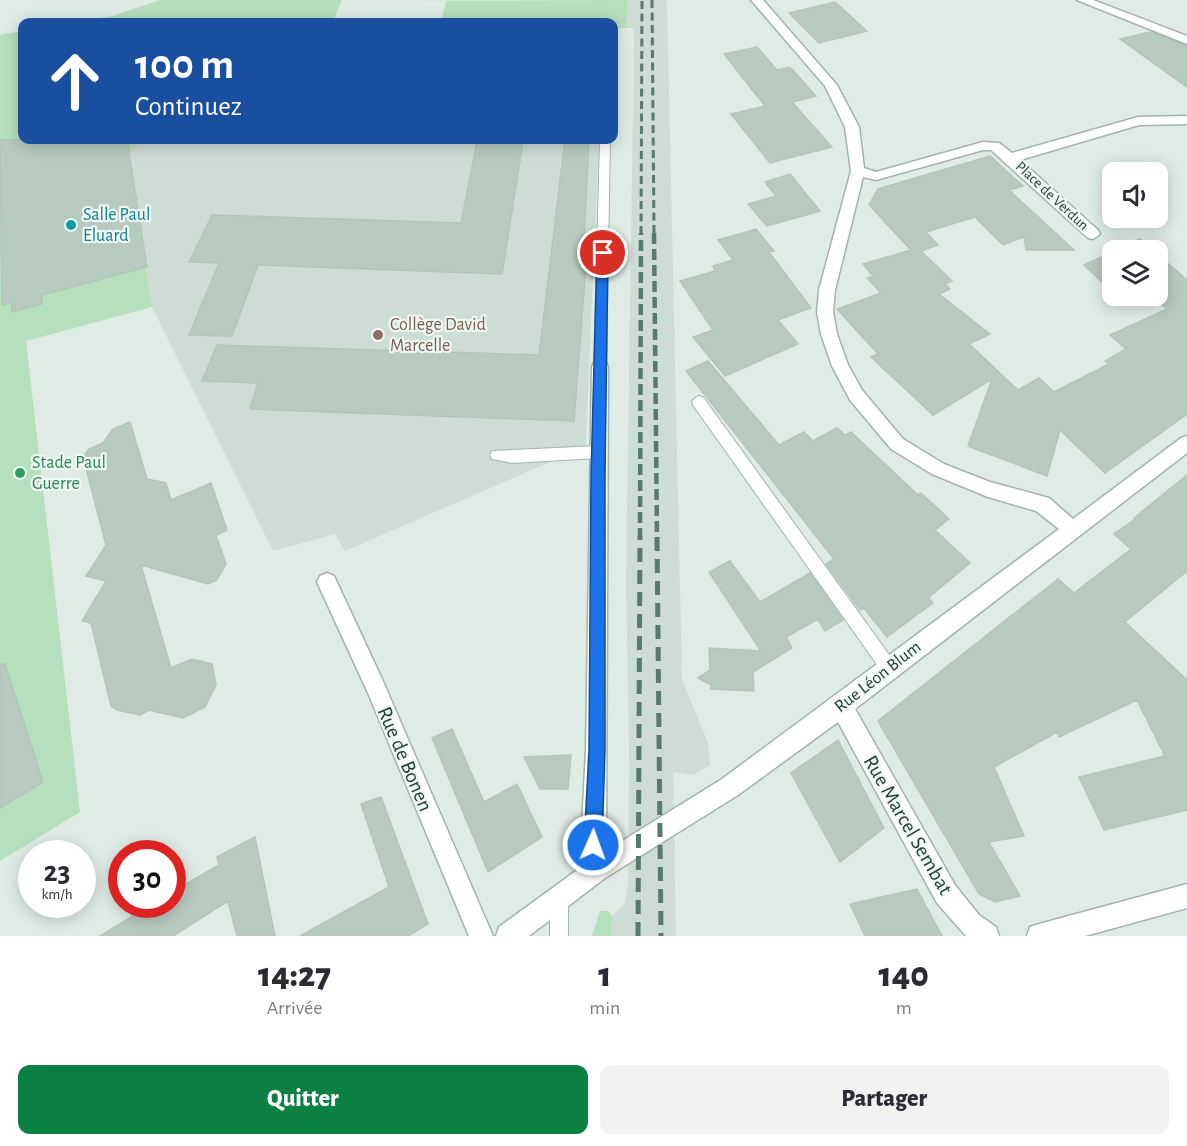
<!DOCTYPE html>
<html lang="fr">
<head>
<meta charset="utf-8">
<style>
	:root { --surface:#fff; --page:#f2f2f3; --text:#2b2b33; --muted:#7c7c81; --accent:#0b8043 }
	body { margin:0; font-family:"Alegreya Sans",sans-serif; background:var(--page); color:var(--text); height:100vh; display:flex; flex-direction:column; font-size:22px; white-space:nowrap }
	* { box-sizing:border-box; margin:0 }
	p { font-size:20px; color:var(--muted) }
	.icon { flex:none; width:33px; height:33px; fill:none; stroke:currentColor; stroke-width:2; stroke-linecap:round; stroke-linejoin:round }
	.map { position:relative; height:936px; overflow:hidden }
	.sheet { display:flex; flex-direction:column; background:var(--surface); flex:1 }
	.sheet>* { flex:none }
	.hud { position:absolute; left:18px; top:18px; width:600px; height:126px; border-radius:12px; box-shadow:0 3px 15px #0003; background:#1a4fa0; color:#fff; overflow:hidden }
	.buttons { position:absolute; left:1102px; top:162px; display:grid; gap:12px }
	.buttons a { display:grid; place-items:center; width:66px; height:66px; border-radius:12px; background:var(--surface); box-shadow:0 3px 15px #0003; font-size:30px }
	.speed { position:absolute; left:18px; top:840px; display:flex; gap:12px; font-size:30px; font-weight:700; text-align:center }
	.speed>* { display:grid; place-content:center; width:78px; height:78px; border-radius:50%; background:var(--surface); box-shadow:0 3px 15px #0003; line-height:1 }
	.speed small { font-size:15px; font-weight:400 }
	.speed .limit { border:9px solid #d22; background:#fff; color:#111 }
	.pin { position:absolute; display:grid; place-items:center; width:51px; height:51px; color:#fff; margin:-26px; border:3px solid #fff; border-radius:50%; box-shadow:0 2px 6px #0007 }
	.me { position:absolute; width:66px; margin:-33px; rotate:2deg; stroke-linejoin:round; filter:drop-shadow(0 0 4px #0008) }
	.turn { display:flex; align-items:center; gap:21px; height:126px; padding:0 18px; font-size:27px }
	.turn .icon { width:78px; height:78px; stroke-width:2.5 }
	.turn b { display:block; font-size:42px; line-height:51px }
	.eta { display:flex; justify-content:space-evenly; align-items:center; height:102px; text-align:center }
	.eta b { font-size:36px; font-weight:800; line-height:42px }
	.primary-button { display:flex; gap:12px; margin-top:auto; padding:12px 18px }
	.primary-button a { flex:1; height:69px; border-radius:12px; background:var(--accent); color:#fff; font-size:24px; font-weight:800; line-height:69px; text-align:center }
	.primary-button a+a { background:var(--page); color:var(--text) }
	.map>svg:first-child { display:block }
</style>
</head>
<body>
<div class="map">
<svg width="1187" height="936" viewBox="0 0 1187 936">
	<rect width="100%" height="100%" fill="#dfece5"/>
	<!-- built -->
	<path fill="#cddcd4" d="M628 0H667L682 679 708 743 710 765 693 775 673 772 676 936H611L612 916 625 903 628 884 629 752 626 577 634 42 633 28H626Z
		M141 140H599L585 459H557L345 551 335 534 273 551 152 307 129 154Z"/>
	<!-- green -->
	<path fill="#b5dfbd" d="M161 0H342L333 22H72L112 16Z
		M628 0 626 28H614V22H441L446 1H352Z
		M22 31V140H141L129 154 152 307 26 341 80 812 0 861V35Z
		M600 911H608L612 916 611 936H592Z"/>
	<!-- building -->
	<path fill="#b7cac0" stroke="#b1c6bb" stroke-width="1.5" d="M835 2 867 31 819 43 789 13Z
		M1150 32 1187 46V87L1120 39Z
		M757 47 777 70 790 67 816 96 792 102 832 147 770 163 731 114 765 106 724 54Z
		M0 140H127L147 267 42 295V304L12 312V302L2 305Z
		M565 140H589L584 240H588L574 421 250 409 258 383 202 381 217 345 539 355Z
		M477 142H523L502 274 258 265 232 336 189 335 219 263 189 262 212 215 461 223Z
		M990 156 1023 186 1009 190 1074 250H1026L1024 237 1003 245 975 217 926 232 938 245 921 251 952 281 945 284 950 289 939 294 990 334 969 344 1018 390 1039 378 1054 392 1109 364 1105 361 1126 349 1110 335 1167 309 1152 296H1158V255L1187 280V414L1105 473 1060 430 1047 476 968 446 992 379 933 415 871 357 878 354 837 309 881 293 867 278 873 276 863 264 911 250 869 205 878 189Z
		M790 174 820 211 767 226 748 204 776 196 765 182Z
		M756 229 774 251 769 252 811 308 778 320 798 344 725 376 693 337 713 330 680 281 715 271 713 266 733 260 718 240Z
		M1140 239 1153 250H1116Z
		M1113 252V281L1104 284 1084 265Z
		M708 361 779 445 804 432 813 441 837 428 845 435 851 432 918 495 921 493 949 519 935 530 970 563 928 598 933 603 887 637 864 608 860 610 826 564 834 559 686 371Z
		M130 422 147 479 166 483 171 500 211 483 227 530 216 535 226 564 217 580 208 584 141 565 171 668 192 659 212 664 216 685 205 707 183 718 149 710 140 715 117 710 111 706 91 623 82 621 106 581 86 576 106 545 83 457 89 449 103 443 113 429Z
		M1187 475V571L1125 622 1187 680V810L1104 830 1079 777 1165 756 1137 700 1059 737 1057 732 994 767 1024 836 989 842 1020 896 995 902 979 894 878 721 1058 579 1074 593 1131 549 1114 534 1135 519 1134 518Z
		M730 561 760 602 810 573 843 620 825 631 818 619 786 637 792 648 753 672 754 691 711 689V685L698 678 710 670 709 648 761 651 709 572Z
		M0 664H5L43 782 0 808Z
		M452 729 484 802 517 784 542 837 488 872 432 738Z
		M838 740 884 828 840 862 791 773Z
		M571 755 568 789H540L524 757Z
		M381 797 428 924 408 936H300L389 887 361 804Z
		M255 837 275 936H237L228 901 173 936H100L152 904H172V892L219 865 217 857Z
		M917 889 942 936H865L850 904Z"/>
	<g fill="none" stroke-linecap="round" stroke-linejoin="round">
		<defs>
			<path id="lane" d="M600 140H610L606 367 600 372 594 367Z
				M698 396 703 397 895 663 897 668 895 673 889 676 883 673 693 405 692 401Z
				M598 446 603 448 605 452 603 456 598 458 512 463 492 459 490 455 492 451Z
				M559 888 565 891 568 897V936H550V897L553 891Z"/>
			<path id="street" d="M751 0H763L837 85 859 127 864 168 876 172 983 142 999 143 1012 153 1138 117 1187 116V124L1139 125 1020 160 1098 230 1100 234 1093 239 1088 238 991 150H983L876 180 863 177 835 290 833 312 837 334 848 365 862 390 903 439 944 464 990 482 1049 498 1073 519 1181 438 1187 436V453L855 709 955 885 979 915 996 927 999 936H966L937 903 838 722 738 795 605 878 529 936H496L499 927 584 865 581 845 586 750 592 367 594 362 600 361 606 362 608 367 606 851 722 779 1059 529 1036 511 988 497 932 474 891 449 850 400 832 366 821 334 817 312 819 290 851 171 845 127 825 86Z
				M1077 0H1093L1187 36V44Z
				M327 573 334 576 382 679 493 936H469L368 693 317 582 320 576Z
				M1187 884V908L1085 936H1027L1030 927 1039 924Z"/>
		</defs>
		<!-- lane casing -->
		<use href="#lane" stroke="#a1b4ac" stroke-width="2"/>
		<!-- street casing -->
		<use href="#street" stroke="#a1b4ac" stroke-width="3"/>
		<!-- lane -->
		<use href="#lane" fill="#fff" fill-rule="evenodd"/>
		<!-- street -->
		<use href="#street" fill="#fff" fill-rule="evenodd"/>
		<!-- rail-far2 -->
		<path stroke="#58796e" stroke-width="3" stroke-dasharray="8 4.5" stroke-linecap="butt" d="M652 0 654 234
			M641 234 642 0"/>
		<!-- rail-far1 -->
		<path stroke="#58796e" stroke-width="4.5" stroke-dasharray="11 5" stroke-linecap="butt" d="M654 233 657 539
			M640 539 641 233"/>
		<!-- rail -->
		<path stroke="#58796e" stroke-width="5" stroke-dasharray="14 8" stroke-linecap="butt" d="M657 537 661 936
			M638 936 640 537"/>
	</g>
	<!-- route -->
	<path fill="#1a73e8" stroke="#114b97" stroke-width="1.5" d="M603 249 608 253 605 476V750L602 845 599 851 593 854 587 851 584 845 589 750 591 476 597 253Z"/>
	<!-- markers -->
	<circle fill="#0f9aa8" stroke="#eff8f3" stroke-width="2" cx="71" cy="225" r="6"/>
	<circle fill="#8d6e63" stroke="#eff8f3" stroke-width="2" cx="378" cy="335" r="6"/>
	<circle fill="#2e9e5b" stroke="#eff8f3" stroke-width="2" cx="20" cy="473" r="6"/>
	<g text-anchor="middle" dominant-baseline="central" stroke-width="4.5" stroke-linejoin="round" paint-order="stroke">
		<!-- far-street labels -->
		<g font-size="15" fill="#1e3d32" stroke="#eff8f3">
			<text transform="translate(1052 196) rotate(43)">Place de Verdun</text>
		</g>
		<!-- culture labels -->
		<g font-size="18" fill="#0d838f" stroke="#eff8f3" text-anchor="start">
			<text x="83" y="215">Salle Paul<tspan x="83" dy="21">Eluard</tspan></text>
		</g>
		<!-- education labels -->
		<g font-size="18" fill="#785e54" stroke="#eff8f3" text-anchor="start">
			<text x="390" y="325">Collège David<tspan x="390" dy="21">Marcelle</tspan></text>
		</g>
		<!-- leisure labels -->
		<g font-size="18" fill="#27864d" stroke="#eff8f3" text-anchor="start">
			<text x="32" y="463">Stade Paul<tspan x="32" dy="21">Guerre</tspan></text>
		</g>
		<!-- street labels -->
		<g font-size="18" fill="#1e3d32" stroke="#eff8f3">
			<text transform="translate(878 677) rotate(-38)">Rue Léon Blum</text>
		</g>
		<!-- near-street labels -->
		<g font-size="21" fill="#1e3d32" stroke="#eff8f3">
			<text transform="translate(405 759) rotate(67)">Rue de Bonen</text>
			<text transform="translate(908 825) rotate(60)">Rue Marcel Sembat</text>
		</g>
	</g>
</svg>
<div class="buttons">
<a><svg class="icon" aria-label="sound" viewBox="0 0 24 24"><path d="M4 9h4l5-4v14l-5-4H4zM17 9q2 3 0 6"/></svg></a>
<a><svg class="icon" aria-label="layers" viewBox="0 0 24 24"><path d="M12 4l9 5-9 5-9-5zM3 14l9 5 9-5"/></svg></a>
</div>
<div class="speed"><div>23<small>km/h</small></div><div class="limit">30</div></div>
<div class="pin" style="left:603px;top:253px;background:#d93025"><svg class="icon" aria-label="arrive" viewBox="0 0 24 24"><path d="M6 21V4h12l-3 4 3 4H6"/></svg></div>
<svg class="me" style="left:593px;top:845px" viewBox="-20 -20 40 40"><circle r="17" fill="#1a73e8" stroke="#fff" stroke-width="3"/><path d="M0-11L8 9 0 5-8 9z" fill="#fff"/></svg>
<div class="hud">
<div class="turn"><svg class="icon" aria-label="ahead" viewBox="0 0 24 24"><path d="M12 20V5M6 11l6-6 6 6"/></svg><div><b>100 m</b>Continuez</div></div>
</div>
</div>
<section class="sheet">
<div class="eta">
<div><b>14:27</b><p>Arrivée</p></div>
<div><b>1</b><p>min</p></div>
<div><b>140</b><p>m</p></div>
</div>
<div class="primary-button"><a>Quitter</a><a>Partager</a></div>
</section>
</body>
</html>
